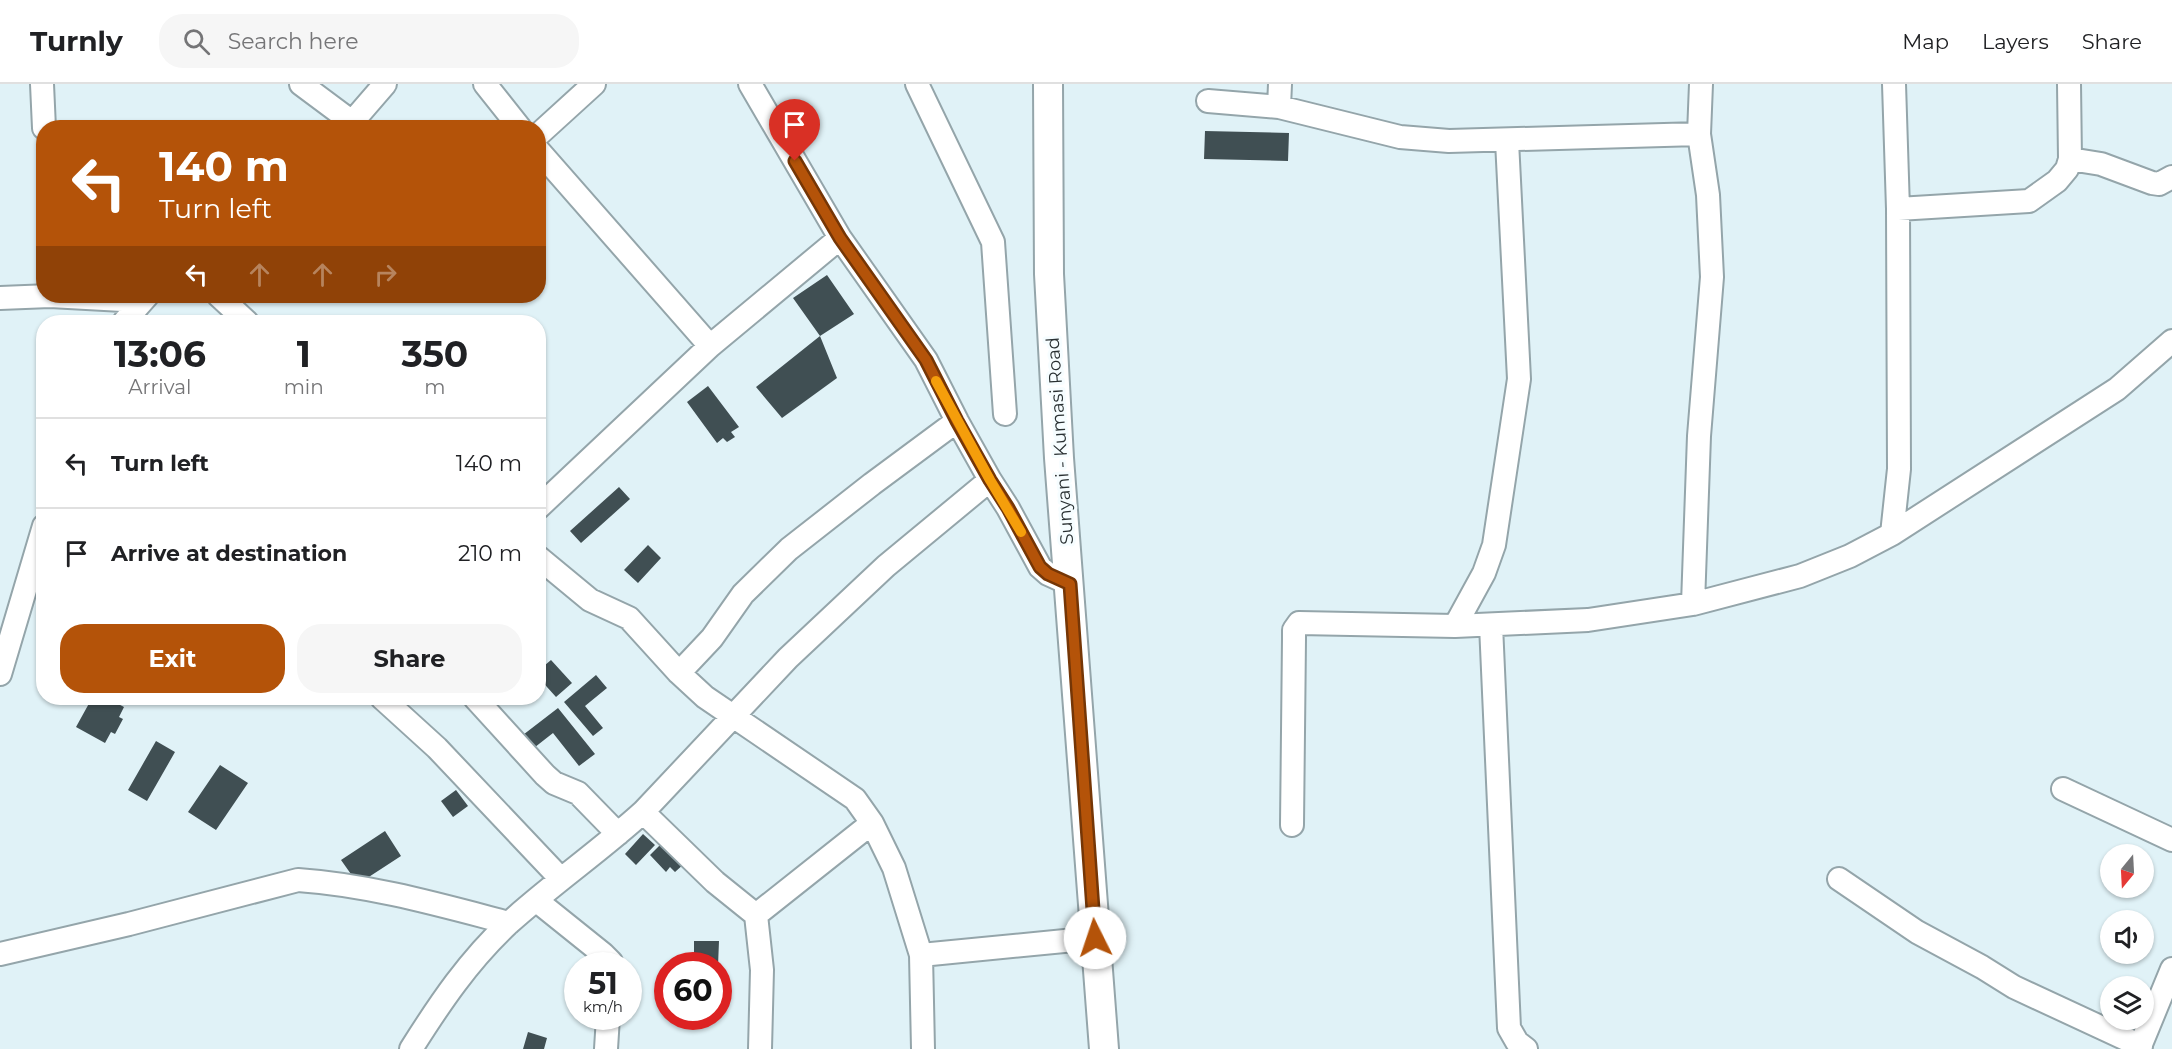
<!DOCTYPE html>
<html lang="en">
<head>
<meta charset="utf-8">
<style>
	:root { --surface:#fff; --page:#f6f6f6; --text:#202124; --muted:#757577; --line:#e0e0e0; --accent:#b45309 }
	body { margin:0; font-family:Montserrat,sans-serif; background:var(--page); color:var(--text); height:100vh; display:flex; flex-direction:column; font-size:22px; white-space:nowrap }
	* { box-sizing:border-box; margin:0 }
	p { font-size:20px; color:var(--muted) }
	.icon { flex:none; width:33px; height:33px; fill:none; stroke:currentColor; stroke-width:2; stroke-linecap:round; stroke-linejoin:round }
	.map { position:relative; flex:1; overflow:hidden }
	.details { position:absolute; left:36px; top:231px; width:510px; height:390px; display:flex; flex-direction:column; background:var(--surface); border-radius:24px; box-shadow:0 2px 4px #0004 }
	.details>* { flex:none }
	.guide { position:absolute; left:36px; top:36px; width:510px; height:183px; border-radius:24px; box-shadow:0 2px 4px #0004; background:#b45309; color:#fff; overflow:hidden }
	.needle { width:39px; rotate:198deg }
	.tools { position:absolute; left:2100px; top:760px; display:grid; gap:12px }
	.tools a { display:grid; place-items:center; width:54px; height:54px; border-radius:50%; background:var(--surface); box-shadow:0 2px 4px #0004; font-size:30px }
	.speed { position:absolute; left:564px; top:868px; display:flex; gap:12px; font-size:30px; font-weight:700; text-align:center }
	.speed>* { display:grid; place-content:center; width:78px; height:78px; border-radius:50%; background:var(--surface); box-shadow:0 2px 4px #0004; line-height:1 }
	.speed small { font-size:15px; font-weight:400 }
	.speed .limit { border:9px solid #d22; background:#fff; color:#111 }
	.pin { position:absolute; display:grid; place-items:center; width:51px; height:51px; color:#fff; margin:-62px -26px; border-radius:50% 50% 50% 0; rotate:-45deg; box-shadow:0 0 6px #0007 }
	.pin .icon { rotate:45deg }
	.me { position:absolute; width:66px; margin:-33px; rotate:356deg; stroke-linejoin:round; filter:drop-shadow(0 0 4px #0008) }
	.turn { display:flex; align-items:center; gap:21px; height:126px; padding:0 24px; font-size:27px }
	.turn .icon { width:78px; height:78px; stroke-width:2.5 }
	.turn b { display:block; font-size:42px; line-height:51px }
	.lanes { display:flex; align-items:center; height:57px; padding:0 24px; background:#0003; justify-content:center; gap:30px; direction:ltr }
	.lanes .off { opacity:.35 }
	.eta { display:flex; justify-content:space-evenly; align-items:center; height:102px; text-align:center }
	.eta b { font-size:36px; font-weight:700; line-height:42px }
	.action { display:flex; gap:12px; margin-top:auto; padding:12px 24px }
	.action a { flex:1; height:69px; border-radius:24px; background:var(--accent); color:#fff; font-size:24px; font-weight:700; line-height:69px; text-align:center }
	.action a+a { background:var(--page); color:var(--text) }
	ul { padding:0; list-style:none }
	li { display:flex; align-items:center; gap:18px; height:90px; padding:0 24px; border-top:2px solid var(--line) }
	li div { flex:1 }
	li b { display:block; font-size:22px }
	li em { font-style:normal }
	header { display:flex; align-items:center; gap:36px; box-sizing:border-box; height:84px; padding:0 30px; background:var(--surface); border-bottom:2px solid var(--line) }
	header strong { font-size:28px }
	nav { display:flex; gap:33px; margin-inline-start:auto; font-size:21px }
	.search { width:420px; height:54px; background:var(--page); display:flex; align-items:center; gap:15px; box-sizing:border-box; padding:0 21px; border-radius:24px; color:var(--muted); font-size:22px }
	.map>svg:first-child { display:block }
</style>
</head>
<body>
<header>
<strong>Turnly</strong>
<div class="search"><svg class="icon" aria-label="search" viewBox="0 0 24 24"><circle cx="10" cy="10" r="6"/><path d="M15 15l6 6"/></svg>Search here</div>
<nav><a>Map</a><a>Layers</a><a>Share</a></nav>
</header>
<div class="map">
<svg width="2172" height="965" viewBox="0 0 2172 965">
	<rect width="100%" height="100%" fill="#e0f2f7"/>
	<!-- building -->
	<path fill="#404f53" d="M1205 47 1289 49 1288 77 1204 75Z
		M827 191 854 230 820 252 793 214Z
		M820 252 837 294 782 334 756 303Z
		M708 302 739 343 731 348 735 353 727 358 723 354 717 359 687 318Z
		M619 403 630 415 581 459 570 447Z
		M648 461 661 474 638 499 624 486Z
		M551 576 572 599 556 613 538 593V587Z
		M596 591 607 604 585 622 603 644 593 652 564 618Z
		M92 614H107L124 623 119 633 123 635 115 650 111 648 105 659 76 643Z
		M558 624 595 670 579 682 553 649 530 667 519 654Z
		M156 657 175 668 147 717 128 706Z
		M220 681 248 699 216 746 188 728Z
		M456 706 468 722 453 733 441 717Z
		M385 747 401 772 358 800 341 776Z
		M643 750 655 761 636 781 625 770Z
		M664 757 685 779 675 788 670 783 666 788 650 771Z
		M694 857H719L718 882H694Z
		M528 948 547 954 544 965H523Z"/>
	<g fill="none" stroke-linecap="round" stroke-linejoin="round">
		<defs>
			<path id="minor" d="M42 0 44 44
				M301 0 352 38
				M485 0 520 44
				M750 0 840 154 926 276 957 337 990 396 1008 424 1040 483 1048 490 1070 500
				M917 0 993 158 1005 330
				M1208 17 1279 23 1400 53 1449 57 1699 50
				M1279 23 1280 0
				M347 44 385 0
				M538 51 594 0
				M538 66 710 262
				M2070 75 2101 80 2152 99 2159 100 2172 93
				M1898 125 2029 117 2057 97 2067 85 2070 75 2069 0
				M219 212 247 238
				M0 214 50 212 141 217
				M124 238 147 212
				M538 424 710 262 840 154
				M1892 450 1899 385 1898 125 1894 0
				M538 473 590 516 629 534 679 589 705 613 855 715 872 739 894 784 921 871 923 965
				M1693 520 1699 352 1712 193 1708 111 1699 50 1701 0
				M1491 541 1509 944 1517 958 1526 965
				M1455 542 1484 489 1494 461 1519 295 1507 57
				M679 589 712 554 743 510 789 465 872 400 957 337
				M0 590 44 442
				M382 614 437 664 561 795
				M475 614 545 691 554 699 578 709 618 750
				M2063 705 2172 756
				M643 728 715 798 756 831 762 886 760 965
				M1292 741 1294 555V546L1299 539 1455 542 1588 536 1693 520 1800 492 1850 472 1892 450 2117 305 2172 257
				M1839 795 1917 848 1982 883 2014 903 2141 962
				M537 817 603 870 611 878V882
				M756 831 872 739
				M0 870 129 840 298 796C370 801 440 821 509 839
				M921 871 1095 854
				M411 965C440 919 469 876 509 839 552 800 600 767 643 728L788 574 886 482 990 396
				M606 965 608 933
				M2139 965 2172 885"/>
			<path id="major" d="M1048 0 1049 190 1059 374 1104 965"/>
		</defs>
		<!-- minor casing -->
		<use href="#minor" stroke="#94a5aa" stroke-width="26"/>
		<!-- major casing -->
		<use href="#major" stroke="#94a5aa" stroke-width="32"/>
		<!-- minor -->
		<use href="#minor" stroke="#fff" stroke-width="22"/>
		<!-- major -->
		<use href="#major" stroke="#fff" stroke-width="28"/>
	</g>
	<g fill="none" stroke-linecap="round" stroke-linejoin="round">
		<defs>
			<path id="route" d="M795 77 840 154 926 276 957 337 990 396 1008 424 1040 483 1048 490 1070 500 1095 854"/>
		</defs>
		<!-- route casing -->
		<use href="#route" stroke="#753606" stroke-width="15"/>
		<!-- route -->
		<use href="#route" stroke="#b45309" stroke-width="10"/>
		<!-- slow -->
		<path stroke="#f59e0b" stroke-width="10" d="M936 297 990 396 1021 448"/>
	</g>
	<g text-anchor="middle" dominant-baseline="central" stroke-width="6" stroke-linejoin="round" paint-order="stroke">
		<!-- street labels -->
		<g font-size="18" fill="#293032" stroke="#f6fdff">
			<text transform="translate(1060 357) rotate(-94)">Sunyani - Kumasi Road</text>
		</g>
	</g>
</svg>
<div class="tools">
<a><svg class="needle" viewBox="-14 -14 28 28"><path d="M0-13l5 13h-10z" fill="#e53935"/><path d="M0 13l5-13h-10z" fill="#757577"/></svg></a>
<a><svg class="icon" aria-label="sound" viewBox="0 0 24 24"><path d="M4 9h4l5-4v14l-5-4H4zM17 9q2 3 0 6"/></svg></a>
<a><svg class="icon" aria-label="layers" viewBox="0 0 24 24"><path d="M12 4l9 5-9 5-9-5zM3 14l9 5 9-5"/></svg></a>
</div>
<div class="speed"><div>51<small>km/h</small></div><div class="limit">60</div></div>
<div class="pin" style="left:795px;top:77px;background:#d93025"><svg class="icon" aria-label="arrive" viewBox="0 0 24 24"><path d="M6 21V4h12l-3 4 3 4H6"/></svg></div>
<svg class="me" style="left:1095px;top:854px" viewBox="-20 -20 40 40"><circle r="19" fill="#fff"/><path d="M0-13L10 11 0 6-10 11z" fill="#b45309"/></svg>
<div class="guide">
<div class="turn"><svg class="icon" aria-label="left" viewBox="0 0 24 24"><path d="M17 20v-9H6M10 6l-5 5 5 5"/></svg><div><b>140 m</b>Turn left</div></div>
<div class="lanes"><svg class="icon" aria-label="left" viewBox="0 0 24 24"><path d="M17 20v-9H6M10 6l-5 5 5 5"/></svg><svg class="icon off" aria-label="ahead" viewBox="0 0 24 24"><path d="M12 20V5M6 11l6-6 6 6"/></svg><svg class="icon off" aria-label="ahead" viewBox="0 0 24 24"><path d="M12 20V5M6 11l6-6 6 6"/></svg><svg class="icon off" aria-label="right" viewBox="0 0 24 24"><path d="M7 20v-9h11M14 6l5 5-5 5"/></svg></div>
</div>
<section class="details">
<div class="eta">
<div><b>13:06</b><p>Arrival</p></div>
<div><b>1</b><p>min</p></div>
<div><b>350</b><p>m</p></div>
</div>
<ul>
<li><svg class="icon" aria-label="left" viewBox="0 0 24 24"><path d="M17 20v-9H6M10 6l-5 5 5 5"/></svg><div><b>Turn left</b></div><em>140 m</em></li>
<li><svg class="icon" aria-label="arrive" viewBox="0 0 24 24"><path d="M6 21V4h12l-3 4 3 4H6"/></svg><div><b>Arrive at destination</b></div><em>210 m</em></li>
</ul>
<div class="action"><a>Exit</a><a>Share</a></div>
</section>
</div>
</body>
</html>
